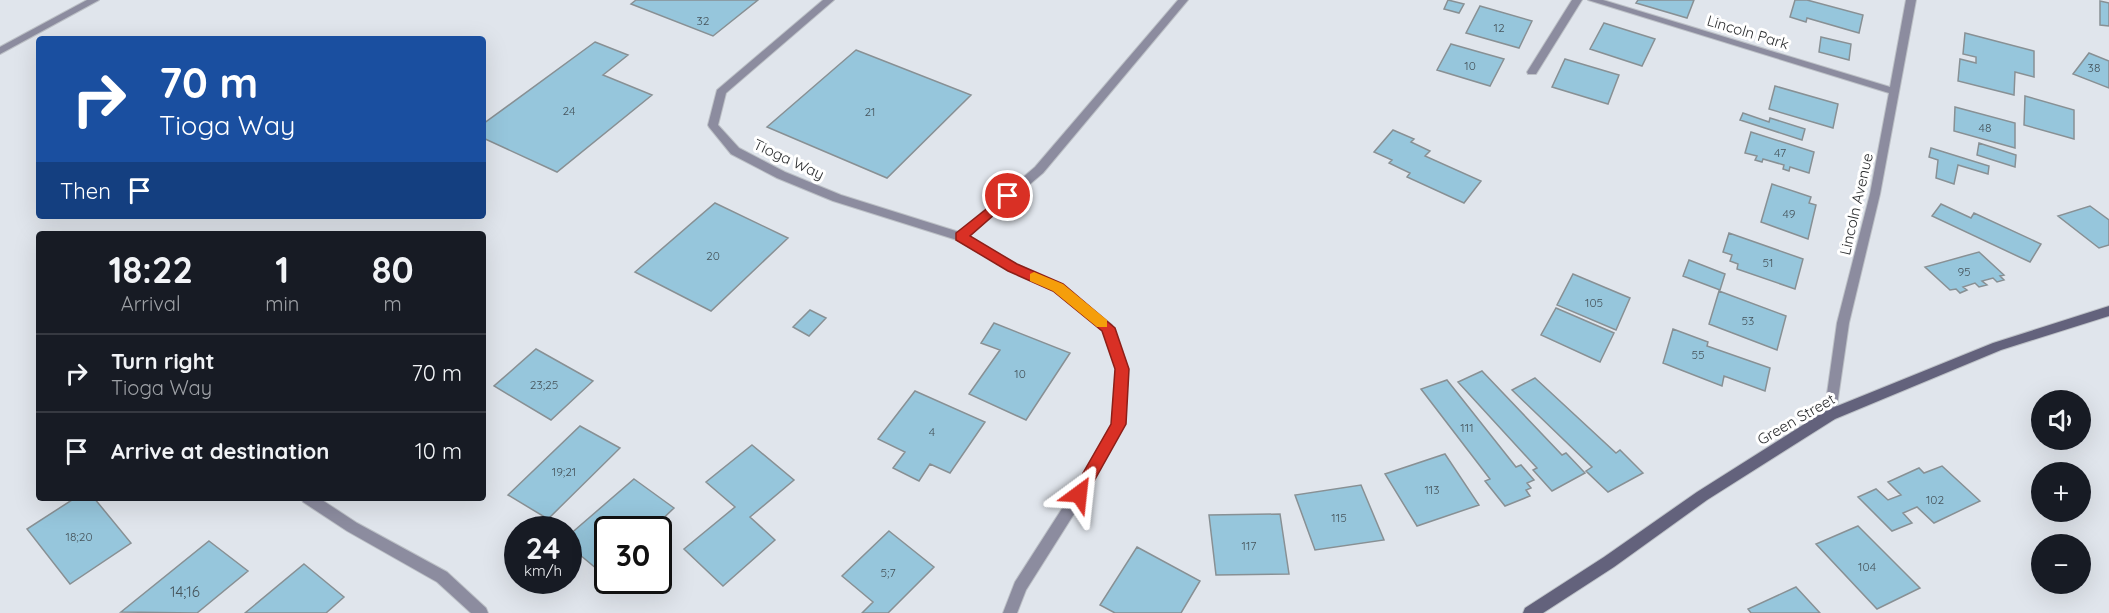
<!DOCTYPE html>
<html lang="en">
<head>
<meta charset="utf-8">
<style>
	:root { --surface:#171b24; --page:#20242c; --text:#f1f3f6; --muted:#9ea1a6; --line:#363941 }
	body { margin:0; font-family:Quicksand,sans-serif; background:var(--page); color:var(--text); height:100vh; display:flex; flex-direction:column; font-size:22px; white-space:nowrap }
	* { box-sizing:border-box; margin:0 }
	p { font-size:20px; color:var(--muted) }
	.icon { flex:none; width:33px; height:33px; fill:none; stroke:currentColor; stroke-width:2; stroke-linecap:round; stroke-linejoin:round }
	.map { position:relative; flex:1; overflow:hidden }
	.panel { position:absolute; left:36px; top:231px; width:450px; height:270px; display:flex; flex-direction:column; background:var(--surface); border-radius:6px; box-shadow:0 6px 24px #0002 }
	.panel>* { flex:none }
	.hud { position:absolute; left:36px; top:36px; width:450px; height:183px; border-radius:6px; box-shadow:0 6px 24px #0002; background:#1a4fa0; color:#fff; overflow:hidden }
	.fabs { position:absolute; left:2031px; top:390px; display:grid; gap:12px }
	.fabs a { display:grid; place-items:center; width:60px; height:60px; border-radius:50%; background:var(--surface); box-shadow:0 6px 24px #0002; font-size:30px }
	.speed { position:absolute; left:504px; top:516px; display:flex; gap:12px; font-size:30px; font-weight:700; text-align:center }
	.speed>* { display:grid; place-content:center; width:78px; height:78px; border-radius:50%; background:var(--surface); box-shadow:0 6px 24px #0002; line-height:1 }
	.speed small { font-size:15px; font-weight:400 }
	.speed .limit { border:3px solid #111; border-radius:9px; background:#fff; color:#111 }
	.pin { position:absolute; display:grid; place-items:center; width:51px; height:51px; color:#fff; margin:-26px; border:3px solid #fff; border-radius:50%; box-shadow:0 2px 6px #0007 }
	.me { position:absolute; width:66px; margin:-33px; rotate:30deg; stroke-linejoin:round; filter:drop-shadow(0 0 4px #0008) }
	.turn { display:flex; align-items:center; gap:21px; height:126px; padding:0 24px; font-size:27px }
	.turn .icon { width:78px; height:78px; stroke-width:2.5 }
	.turn b { display:block; font-size:42px; line-height:51px }
	.then { display:flex; align-items:center; height:57px; padding:0 24px; background:#0003; gap:12px; font-size:22px }
	.eta { display:flex; justify-content:space-evenly; align-items:center; height:102px; text-align:center }
	.eta b { font-size:36px; font-weight:700; line-height:42px }
	ul { padding:0; list-style:none }
	li { display:flex; align-items:center; gap:18px; height:78px; padding:0 24px; border-top:2px solid var(--line) }
	li div { flex:1 }
	li b { display:block; font-size:22px }
	li em { font-style:normal }
	.map>svg:first-child { display:block }
</style>
</head>
<body>
<div class="map">
<svg width="2109" height="613" viewBox="0 0 2109 613">
	<rect width="100%" height="100%" fill="#e0e5ec"/>
	<!-- building -->
	<path fill="#96c6dc" stroke="#889094" stroke-width="1.5" d="M636 0H758L713 36 631 4Z
		M1448 0 1464 4 1459 13 1444 9Z
		M1638 0H1694L1687 18 1636 3Z
		M1795 0H1807L1863 15 1859 33 1807 18 1806 22 1790 17Z
		M2100 1 2109 3V26L2100 25Z
		M1480 6 1532 21 1519 48 1466 33Z
		M1604 23 1655 39 1642 66 1590 49Z
		M1965 33 2034 51V77L2015 72 2014 95 1958 81 1960 59 1976 63V57L1963 54Z
		M1821 37 1851 44 1849 60 1819 52Z
		M595 42 628 55 603 75 652 95 557 172 483 138V124Z
		M1451 44 1504 59 1490 86 1437 70Z
		M856 50 971 95 887 178 767 127Z
		M2089 53 2109 61V88L2073 74Z
		M1565 59 1619 75 1608 104 1552 87Z
		M1775 86 1838 104 1833 128 1769 109Z
		M2025 96 2074 110V139L2024 125Z
		M1955 107 2015 123V148L1954 131Z
		M1743 113 1769 122 1770 118 1805 129 1802 140 1740 120Z
		M1393 130 1414 139 1411 142 1430 151 1425 156 1481 181 1464 203 1407 177 1410 173 1389 163 1392 160 1374 152Z
		M1751 132 1814 152 1809 173 1790 167 1789 171 1783 169 1784 165 1763 159 1762 162 1755 160 1757 156 1745 153Z
		M1979 143 2016 155 2015 167 1977 155Z
		M1931 148 1989 166 1988 174 1958 165 1954 184 1936 178 1938 160 1929 157Z
		M1772 184 1811 197 1809 203 1816 205 1808 239 1761 222Z
		M715 203 788 238 711 311 635 272Z
		M1941 204 1971 218 1974 213 2041 244 2030 262 1932 216Z
		M2090 206 2109 220V245L2099 248 2058 216Z
		M1729 233 1803 259 1795 289 1737 269 1738 264 1730 261 1732 255 1723 252Z
		M1979 252 2004 275 2000 276 2004 280 1997 282 1993 278 1982 281 1987 285 1979 287 1975 283 1963 287 1967 290 1960 293 1956 289 1950 290 1925 267Z
		M1689 260 1725 274 1720 290 1683 276Z
		M1573 274 1630 298 1616 330 1557 305Z
		M1719 291 1786 316 1777 350 1709 324Z
		M1556 308 1614 333 1600 362 1541 335Z
		M810 310 826 318 809 336 793 327Z
		M994 323 1070 353 1026 420 969 394 1000 350 981 343Z
		M1673 329 1708 342 1707 346 1770 368 1765 391 1724 376 1722 386 1663 363Z
		M536 349 593 381 551 420 494 386Z
		M1482 371 1562 455 1566 453 1585 473 1552 491 1533 470 1537 468 1458 382Z
		M1535 378 1616 453 1620 450 1643 473 1608 492 1586 471 1592 467 1512 390Z
		M1447 380 1516 467 1521 465 1534 480 1527 483 1531 488 1526 490 1530 496 1505 506 1485 481 1490 479 1421 389Z
		M915 391 985 422 950 473 930 464 919 481 893 468 905 452 878 439Z
		M580 426 620 448 548 519 508 495Z
		M752 445 794 480 750 517 775 540 723 586 684 549 735 507 706 482Z
		M1445 454 1479 505 1417 526 1385 474Z
		M1942 466 1980 501 1934 523 1917 507 1903 513 1912 523 1892 531 1858 497 1876 489 1888 500 1901 495 1888 482 1919 468 1924 473Z
		M634 479 674 508 651 530H608V570L603 574 568 545V536Z
		M1361 485 1384 540 1315 550 1295 495Z
		M75 498H94L131 543 70 584 27 529Z
		M1280 514 1289 574 1216 575 1209 515Z
		M1858 526 1920 588 1877 609 1816 544Z
		M889 531 934 567 888 613H862L873 602 842 576Z
		M209 541 248 571 197 613 121 612Z
		M1137 547 1200 581 1181 613H1115L1100 605Z
		M304 564 344 597 326 613H245Z
		M1796 587 1820 613H1751L1748 609Z"/>
	<g fill="none" stroke-linecap="round" stroke-linejoin="round">
		<defs>
			<path id="lane" d="M87 0H99L0 54V47Z"/>
			<path id="street" d="M823 0H834L726 93 718 125 739 148 785 172 841 195 959 232 1035 167 1178 0H1188L1043 173 969 236 1016 264 1062 285 1112 325 1128 369 1125 424 1084 498 1026 590 1017 613H1003L1015 582 1074 490 1112 424 1116 369 1103 331 1054 291 1008 270 957 240 833 201 777 178 731 154 709 127 708 125 717 90Z
				M1572 0H1582L1536 74H1528L1527 72Z
				M1588 0H1603L1890 87 1906 0H1916L1880 194 1849 323 1835 419 1830 420 1825 419 1824 415 1837 323 1870 194 1889 93Z
				M301 498H319L357 523 447 572 486 608 488 613H471L437 582 347 531 303 502Z"/>
			<path id="secondary" d="M2109 306V316L2001 350 1835 419 1707 500 1614 567 1543 613H1523L1525 608 1604 557 1697 492 1825 411 1993 343Z"/>
		</defs>
		<!-- lane casing -->
		<use href="#lane" stroke="#bcc0c6" stroke-width="2"/>
		<!-- street casing -->
		<use href="#street" stroke="#bcc0c6" stroke-width="2"/>
		<!-- secondary casing -->
		<use href="#secondary" stroke="#bcc0c6" stroke-width="2"/>
		<!-- lane -->
		<use href="#lane" fill="#8c8c9f" fill-rule="evenodd"/>
		<!-- street -->
		<use href="#street" fill="#8c8c9f" fill-rule="evenodd"/>
		<!-- secondary -->
		<use href="#secondary" fill="#63627c" fill-rule="evenodd"/>
	</g>
	<!-- route -->
	<path fill="#d93025" stroke="#8d1f18" stroke-width="1.5" d="M1008 192 1014 196 1012 199 970 236 1017 264 1063 284 1115 328 1129 369 1126 424 1084 499H1073L1071 494 1111 424 1115 369 1102 331 1053 291 1008 271 956 240V233Z"/>
	<!-- slow -->
	<path fill="#f59e0b" d="M1034 272 1063 284 1107 320V327H1097L1053 291 1030 281V274Z"/>
	<g text-anchor="middle" dominant-baseline="central" stroke-width="6" stroke-linejoin="round" paint-order="stroke">
		<!-- number labels -->
		<g font-size="12" fill="#46545b">
			<text x="703" y="20">32</text>
			<text x="1499" y="27">12</text>
			<text x="1470" y="65">10</text>
			<text x="2094" y="67">38</text>
			<text x="569" y="110">24</text>
			<text x="870" y="111">21</text>
			<text x="1985" y="127">48</text>
			<text x="1780" y="152">47</text>
			<text x="1789" y="213">49</text>
			<text x="713" y="255">20</text>
			<text x="1768" y="262">51</text>
			<text x="1964" y="271">95</text>
			<text x="1594" y="302">105</text>
			<text x="1748" y="320">53</text>
			<text x="1698" y="354">55</text>
			<text x="1020" y="373">10</text>
			<text x="544" y="384">23;25</text>
			<text x="1467" y="427">111</text>
			<text x="932" y="431">4</text>
			<text x="564" y="471">19;21</text>
			<text x="1432" y="489">113</text>
			<text x="1935" y="499">102</text>
			<text x="1339" y="517">115</text>
			<text x="79" y="536">18;20</text>
			<text x="1249" y="545">117</text>
			<text x="1867" y="566">104</text>
			<text x="888" y="572">5;7</text>
		</g>
		<!-- street labels -->
		<g font-size="15" fill="#2c2e30" stroke="#fff">
			<text transform="translate(1748 32) rotate(17)">Lincoln Park</text>
			<text transform="translate(789 159) rotate(25)">Tioga Way</text>
			<text transform="translate(1856 204) rotate(-77)">Lincoln Avenue</text>
			<text transform="translate(1796 419) rotate(-30)">Green Street</text>
		</g>
		<!-- near-number labels -->
		<g font-size="15" fill="#46545b">
			<text x="185" y="591">14;16</text>
		</g>
	</g>
</svg>
<div class="fabs">
<a><svg class="icon" aria-label="sound" viewBox="0 0 24 24"><path d="M4 9h4l5-4v14l-5-4H4zM17 9q2 3 0 6"/></svg></a>
<a>+</a>
<a>−</a>
</div>
<div class="speed"><div>24<small>km/h</small></div><div class="limit">30</div></div>
<div class="pin" style="left:1008px;top:196px;background:#d93025"><svg class="icon" aria-label="arrive" viewBox="0 0 24 24"><path d="M6 21V4h12l-3 4 3 4H6"/></svg></div>
<svg class="me" style="left:1079px;top:494px" viewBox="-20 -20 40 40"><path d="M0-17L14 15 0 8-14 15z" fill="#d93025" stroke="#fff" stroke-width="4"/></svg>
<div class="hud">
<div class="turn"><svg class="icon" aria-label="right" viewBox="0 0 24 24"><path d="M7 20v-9h11M14 6l5 5-5 5"/></svg><div><b>70 m</b>Tioga Way</div></div>
<div class="then">Then<svg class="icon" aria-label="arrive" viewBox="0 0 24 24"><path d="M6 21V4h12l-3 4 3 4H6"/></svg></div>
</div>
<section class="panel">
<div class="eta">
<div><b>18:22</b><p>Arrival</p></div>
<div><b>1</b><p>min</p></div>
<div><b>80</b><p>m</p></div>
</div>
<ul>
<li><svg class="icon" aria-label="right" viewBox="0 0 24 24"><path d="M7 20v-9h11M14 6l5 5-5 5"/></svg><div><b>Turn right</b><p>Tioga Way</p></div><em>70 m</em></li>
<li><svg class="icon" aria-label="arrive" viewBox="0 0 24 24"><path d="M6 21V4h12l-3 4 3 4H6"/></svg><div><b>Arrive at destination</b></div><em>10 m</em></li>
</ul>
</section>
</div>
</body>
</html>
